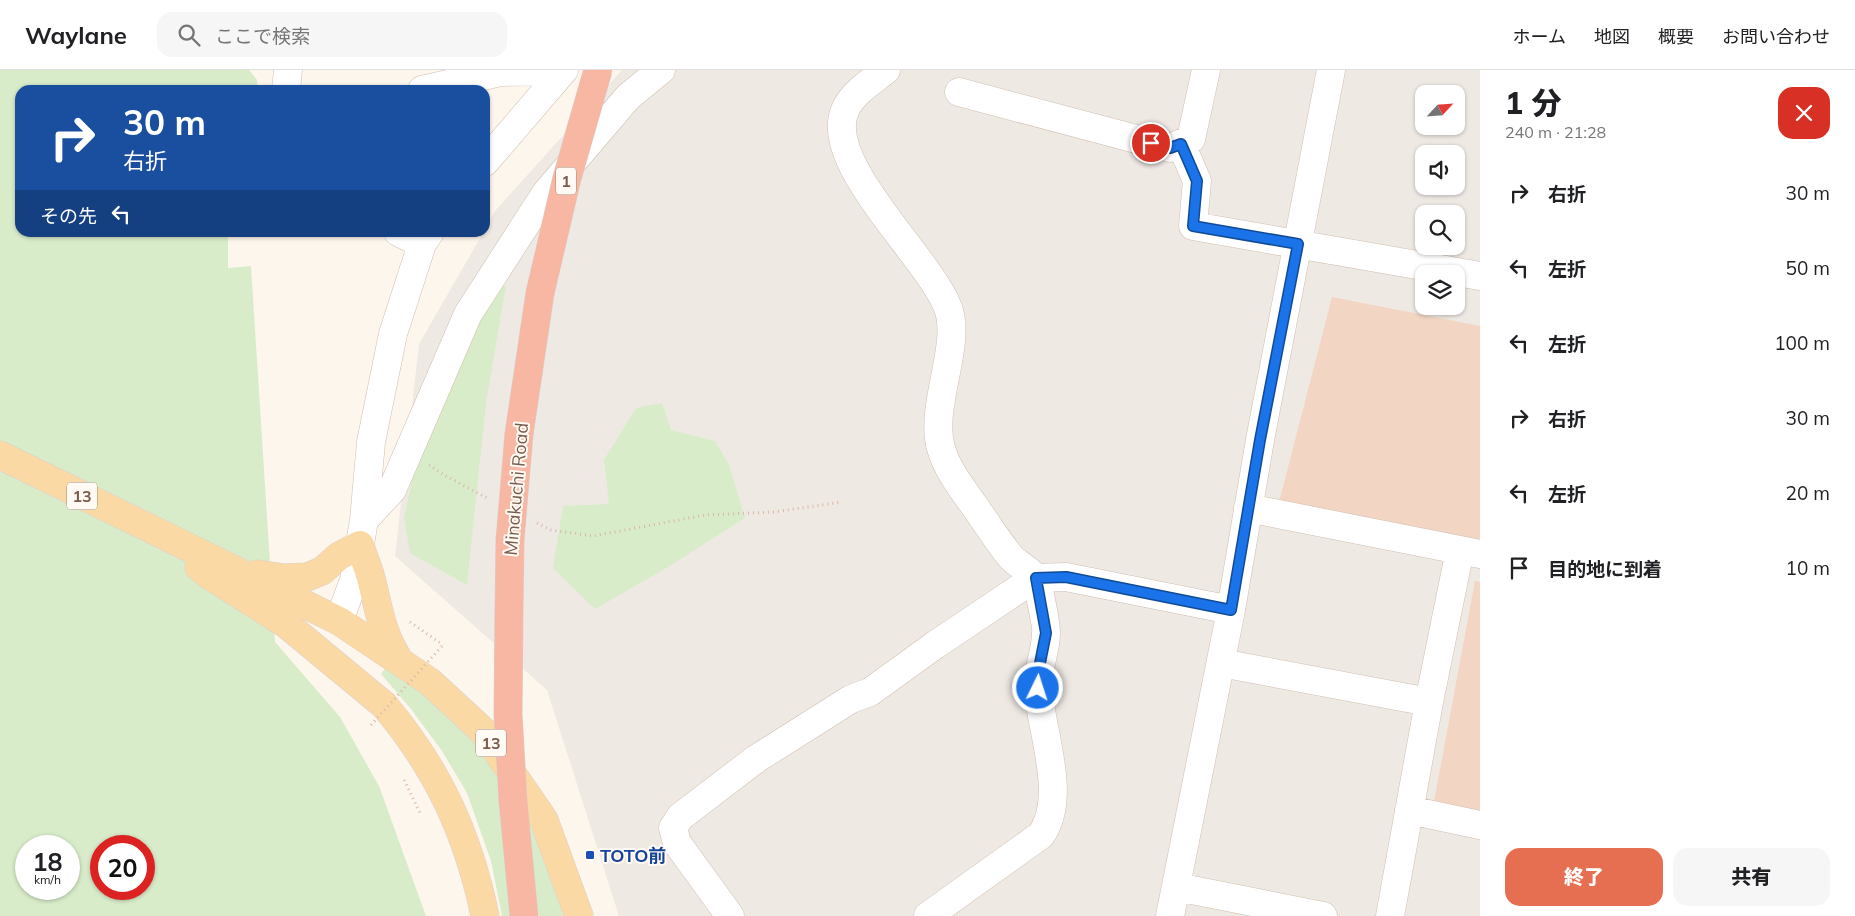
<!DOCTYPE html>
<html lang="ja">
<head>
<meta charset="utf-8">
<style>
	:root { --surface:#fff; --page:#f6f6f6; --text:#202124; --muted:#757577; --line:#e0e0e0; --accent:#e76f51 }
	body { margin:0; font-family:Mulish,"Noto Sans JP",sans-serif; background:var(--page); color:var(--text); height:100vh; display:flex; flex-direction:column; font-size:19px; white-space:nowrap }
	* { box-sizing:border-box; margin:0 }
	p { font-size:16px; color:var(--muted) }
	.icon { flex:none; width:28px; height:28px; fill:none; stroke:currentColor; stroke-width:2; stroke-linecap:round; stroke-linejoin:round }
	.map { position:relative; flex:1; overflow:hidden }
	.side { display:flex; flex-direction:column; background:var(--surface); width:375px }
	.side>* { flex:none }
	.banner { position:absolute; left:15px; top:15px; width:475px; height:152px; border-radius:15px; box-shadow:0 1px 4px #0004; background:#1a4fa0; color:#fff; overflow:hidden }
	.needle { width:32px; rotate:64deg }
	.controls { position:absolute; left:1415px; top:15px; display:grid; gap:10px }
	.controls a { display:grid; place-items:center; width:50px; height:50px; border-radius:10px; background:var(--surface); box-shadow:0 1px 4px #0004; font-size:25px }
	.speed { position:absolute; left:15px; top:765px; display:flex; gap:10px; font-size:25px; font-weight:700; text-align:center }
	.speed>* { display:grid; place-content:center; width:65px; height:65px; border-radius:50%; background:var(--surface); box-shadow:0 1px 4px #0004; line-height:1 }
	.speed small { font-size:12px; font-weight:400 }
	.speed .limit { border:8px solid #d22; background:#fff; color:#111 }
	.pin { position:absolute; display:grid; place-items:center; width:42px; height:42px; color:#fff; margin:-21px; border:2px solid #fff; border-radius:50%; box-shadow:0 1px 5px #0007 }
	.me { position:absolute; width:55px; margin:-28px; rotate:4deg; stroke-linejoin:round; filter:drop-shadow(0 0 4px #0008) }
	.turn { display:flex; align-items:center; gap:18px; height:105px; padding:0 25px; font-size:22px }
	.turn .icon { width:65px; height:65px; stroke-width:2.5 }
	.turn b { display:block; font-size:35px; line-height:42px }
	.then { display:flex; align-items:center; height:48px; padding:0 25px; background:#0003; gap:10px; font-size:19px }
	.round { display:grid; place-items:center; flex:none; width:52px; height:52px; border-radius:15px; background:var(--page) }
	.head { display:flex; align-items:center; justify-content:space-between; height:85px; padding:0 25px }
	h1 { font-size:30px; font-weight:800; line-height:38px }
	.cta { display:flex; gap:10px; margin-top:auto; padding:10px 25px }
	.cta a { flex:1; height:58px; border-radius:15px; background:var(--accent); color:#fff; font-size:20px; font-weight:800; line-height:58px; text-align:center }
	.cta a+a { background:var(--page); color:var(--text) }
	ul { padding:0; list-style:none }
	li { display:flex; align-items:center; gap:15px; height:75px; padding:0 25px }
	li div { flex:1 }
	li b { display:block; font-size:19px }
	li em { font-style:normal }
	header { display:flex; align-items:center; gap:30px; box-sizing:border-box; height:70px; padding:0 25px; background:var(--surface); border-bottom:1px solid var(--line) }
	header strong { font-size:24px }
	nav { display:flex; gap:28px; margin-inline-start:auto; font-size:18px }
	.search { width:350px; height:45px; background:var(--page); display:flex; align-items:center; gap:12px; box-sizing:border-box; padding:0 18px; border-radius:15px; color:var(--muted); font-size:19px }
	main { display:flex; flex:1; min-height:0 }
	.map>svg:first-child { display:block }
</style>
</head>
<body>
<header>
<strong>Waylane</strong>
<div class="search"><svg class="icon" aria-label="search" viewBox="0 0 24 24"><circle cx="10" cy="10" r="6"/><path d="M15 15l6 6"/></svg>ここで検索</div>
<nav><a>ホーム</a><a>地図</a><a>概要</a><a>お問い合わせ</a></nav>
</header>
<main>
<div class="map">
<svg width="1480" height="846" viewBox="0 0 1480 846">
	<rect width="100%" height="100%" fill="#fdf6ec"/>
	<!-- industrial -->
	<path fill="#efe9e4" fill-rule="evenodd" d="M622 0H1480V846H619L547 620 395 486 419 274 483 163 485 162V159L495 141ZM1424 24H1456V56H1424ZM1424 84H1456V116H1424ZM1424 144H1456V176H1424ZM1424 204H1456V236H1424Z"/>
	<!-- green -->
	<path fill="#d8ecc9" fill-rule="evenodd" d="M0 0H249L257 10 258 20H20V162L228 163V198L251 196 275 572 340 647 379 716 426 846H0ZM26 776H69V819H26ZM101 776H144V819H101Z
		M506 215 486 333 467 515 410 483 404 448 426 346 464 235Z
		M662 333 671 360 715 371 729 395 745 448 668 497 595 539 553 498 563 436 609 434 604 390 636 338Z
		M390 591 483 672 541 757 573 846H502L491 791 467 723 442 681 411 639 381 604Z"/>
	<!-- building -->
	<path fill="#f3d5c3" d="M1332 227 1480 256V474L1278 436Z
		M1475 511 1480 512V746L1433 737Z"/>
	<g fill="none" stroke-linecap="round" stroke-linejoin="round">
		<defs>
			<path id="minor" d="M886 0C872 11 854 22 846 38 819 91 930 188 948 238 962 275 929 336 941 378 948 403 966 423 980 444 990 458 999 473 1010 486 1016 494 1031 500 1036 509 1038 514 1047 557 1046 563 1046 582 1037 599 1038 618 1041 662 1068 727 1041 765L928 846
				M286 20 288 0
				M422 20 500 2 563 1
				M959 22 1170 78 1191 69 1206 0
				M1181 74 1197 111 1193 156 1480 206
				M485 92 564 0
				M398 162 422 174
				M1248 438 1480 484
				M364 450 392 420 468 244 546 123 628 27 661 0
				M339 551 354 510 364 450 371 372 393 264 422 174 430 162
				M1221 593 1429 632
				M1409 740 1480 755
				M1177 817 1323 846
				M730 846 677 773 673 758 680 747 756 689 851 629 870 622 935 575 1035 508 1066 507 1231 540
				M1170 846 1231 540 1260 370 1331 0
				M1390 846 1429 632 1460 480"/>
			<path id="major" d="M0 385 339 551 430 612 483 661 544 750 579 846
				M199 497 209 505 286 554 384 635C438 699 468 764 485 846
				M258 504 284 508 307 507 322 501 339 486 360 475C363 486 368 497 371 508 379 539 381 562 399 590"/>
			<path id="highway" d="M519 364 540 223
				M509 541 510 470"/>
		</defs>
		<!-- minor casing -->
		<use href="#minor" stroke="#d1beb0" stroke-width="29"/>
		<!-- major casing -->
		<use href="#major" stroke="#dad1cd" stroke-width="29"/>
		<!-- highway casing -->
		<use href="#highway" stroke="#dad1cd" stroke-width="29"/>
		<!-- path -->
		<path stroke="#d9b8a5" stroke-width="3" stroke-dasharray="1 4" stroke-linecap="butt" d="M429 395 444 405 489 429
			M537 453 551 460 593 466 705 445 774 442 842 432
			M410 552 443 575
			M404 710 420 743"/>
		<!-- minor -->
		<use href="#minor" stroke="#fff" stroke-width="28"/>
		<!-- major -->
		<use href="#major" stroke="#fbd9a5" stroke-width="28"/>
		<!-- highway -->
		<use href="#highway" stroke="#f7b7a3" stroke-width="28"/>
		<defs>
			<path id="highway-bridge" d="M540 223 567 108 598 0
				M510 470 519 364
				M509 541 508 644 513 731 524 846"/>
		</defs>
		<!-- highway-bridge casing -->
		<use href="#highway-bridge" stroke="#dad1cd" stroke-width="29" stroke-linecap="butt"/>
		<!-- path-bridge -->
		<path stroke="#d9b8a5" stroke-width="3" stroke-dasharray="1 4" stroke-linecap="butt" d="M371 655 443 575"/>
		<!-- highway-bridge -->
		<use href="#highway-bridge" stroke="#f7b7a3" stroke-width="28"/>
	</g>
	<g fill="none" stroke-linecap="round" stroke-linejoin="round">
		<defs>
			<path id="route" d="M1038 618 1040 593 1046 563 1036 508 1066 507 1231 540 1260 370 1298 174 1193 156 1197 111 1181 74 1170 78 1151 73"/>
		</defs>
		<!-- route casing -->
		<use href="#route" stroke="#114b97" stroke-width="12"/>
		<!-- route -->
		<use href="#route" stroke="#1a73e8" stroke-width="9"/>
	</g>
	<!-- markers -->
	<rect fill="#1a4fb4" stroke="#fffaf3" stroke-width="2" x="585" y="780" width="10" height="10" rx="2.5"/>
	<g text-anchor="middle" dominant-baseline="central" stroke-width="4" stroke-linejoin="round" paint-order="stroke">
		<!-- shield labels -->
		<g fill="#fffaf3" stroke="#a28b7f" stroke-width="1">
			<rect x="556" y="97.5" width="20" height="27" rx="4"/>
			<rect x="67" y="412.5" width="30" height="27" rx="4"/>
			<rect x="476" y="659.5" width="30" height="27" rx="4"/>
		</g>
		<g font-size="16" font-weight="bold" fill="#7a5c4d">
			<text x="566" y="111">1</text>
			<text x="82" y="426">13</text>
			<text x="491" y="673">13</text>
		</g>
		<!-- street labels -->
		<g font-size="18" fill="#7a5c4d" stroke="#fffaf3">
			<text transform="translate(516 419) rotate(-85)">Minakuchi Road</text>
		</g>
		<!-- transit labels -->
		<g font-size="18" font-weight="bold" fill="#164399" stroke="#fffaf3" text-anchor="start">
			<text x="600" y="785">TOTO前</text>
		</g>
	</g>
</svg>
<div class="controls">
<a><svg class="needle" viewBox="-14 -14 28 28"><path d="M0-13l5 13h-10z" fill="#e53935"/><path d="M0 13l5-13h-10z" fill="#757577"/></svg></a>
<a><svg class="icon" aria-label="sound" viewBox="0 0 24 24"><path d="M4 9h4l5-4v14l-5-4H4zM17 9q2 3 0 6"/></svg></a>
<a><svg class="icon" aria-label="search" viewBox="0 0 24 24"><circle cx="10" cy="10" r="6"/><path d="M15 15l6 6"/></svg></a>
<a><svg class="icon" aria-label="layers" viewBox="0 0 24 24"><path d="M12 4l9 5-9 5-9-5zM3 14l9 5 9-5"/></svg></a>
</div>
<div class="speed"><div>18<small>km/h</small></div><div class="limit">20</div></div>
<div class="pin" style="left:1151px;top:73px;background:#d93025"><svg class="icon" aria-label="arrive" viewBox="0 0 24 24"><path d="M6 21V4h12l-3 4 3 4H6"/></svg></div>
<svg class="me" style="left:1038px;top:618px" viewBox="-20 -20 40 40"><circle r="17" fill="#1a73e8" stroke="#fff" stroke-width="3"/><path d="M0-11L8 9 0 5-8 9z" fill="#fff"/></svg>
<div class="banner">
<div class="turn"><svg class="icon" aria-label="right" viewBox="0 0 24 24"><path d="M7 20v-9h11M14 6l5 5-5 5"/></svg><div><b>30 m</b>右折</div></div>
<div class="then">その先<svg class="icon" aria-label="left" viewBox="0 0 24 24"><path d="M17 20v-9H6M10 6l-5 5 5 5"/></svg></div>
</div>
</div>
<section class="side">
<div class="head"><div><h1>1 分</h1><p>240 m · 21:28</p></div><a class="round" style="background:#d93025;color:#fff"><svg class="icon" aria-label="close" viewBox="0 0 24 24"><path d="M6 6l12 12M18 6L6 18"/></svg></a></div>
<ul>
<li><svg class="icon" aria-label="right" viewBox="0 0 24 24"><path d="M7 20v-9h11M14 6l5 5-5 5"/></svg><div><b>右折</b></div><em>30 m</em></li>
<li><svg class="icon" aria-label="left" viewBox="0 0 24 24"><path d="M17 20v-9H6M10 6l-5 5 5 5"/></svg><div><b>左折</b></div><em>50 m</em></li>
<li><svg class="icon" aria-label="left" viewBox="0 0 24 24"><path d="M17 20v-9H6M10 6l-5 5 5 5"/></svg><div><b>左折</b></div><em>100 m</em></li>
<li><svg class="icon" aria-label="right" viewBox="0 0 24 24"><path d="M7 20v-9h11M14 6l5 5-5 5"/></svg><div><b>右折</b></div><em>30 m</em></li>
<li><svg class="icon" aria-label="left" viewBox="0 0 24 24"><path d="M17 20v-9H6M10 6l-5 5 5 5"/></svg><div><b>左折</b></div><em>20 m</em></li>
<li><svg class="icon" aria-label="arrive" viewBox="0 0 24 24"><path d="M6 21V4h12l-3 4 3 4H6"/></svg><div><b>目的地に到着</b></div><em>10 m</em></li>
</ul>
<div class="cta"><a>終了</a><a>共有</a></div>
</section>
</main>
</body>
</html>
